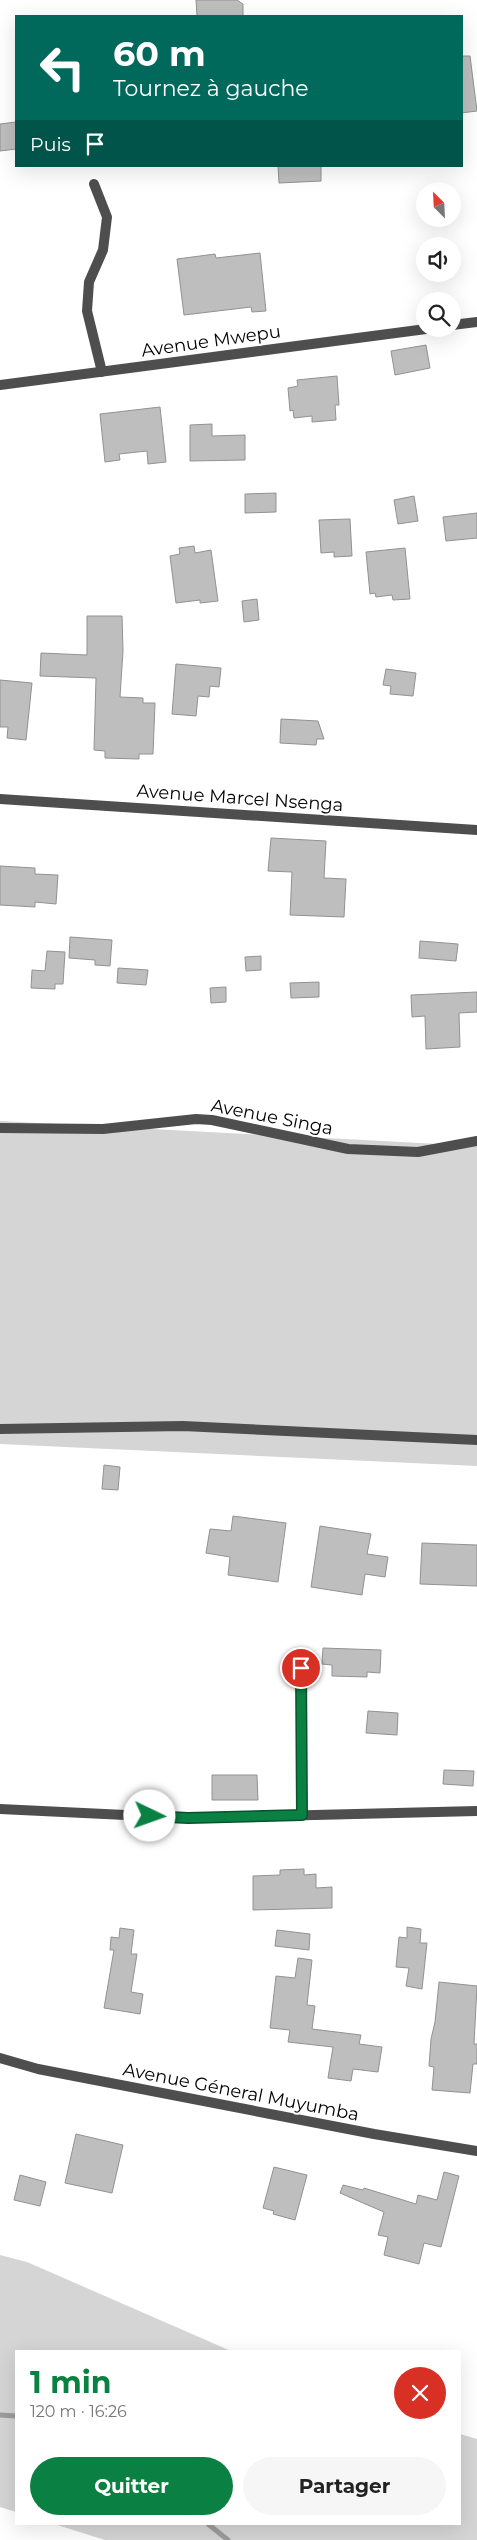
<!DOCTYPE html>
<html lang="fr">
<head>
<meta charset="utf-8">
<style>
	:root { --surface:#fff; --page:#f6f6f6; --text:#222; --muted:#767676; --accent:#0b8043 }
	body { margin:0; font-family:Montserrat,sans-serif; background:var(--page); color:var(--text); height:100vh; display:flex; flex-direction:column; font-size:19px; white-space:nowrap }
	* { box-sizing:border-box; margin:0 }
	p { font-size:16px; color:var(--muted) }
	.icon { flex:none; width:28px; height:28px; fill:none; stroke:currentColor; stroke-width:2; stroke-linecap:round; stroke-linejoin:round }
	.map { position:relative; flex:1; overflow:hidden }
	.drawer { position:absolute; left:15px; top:2350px; width:446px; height:175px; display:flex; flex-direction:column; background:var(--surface); border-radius:0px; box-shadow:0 5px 20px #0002 }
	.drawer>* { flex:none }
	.guide { position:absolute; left:15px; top:15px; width:448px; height:152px; border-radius:0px; box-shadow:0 5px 20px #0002; background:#00695c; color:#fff; overflow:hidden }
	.needle { width:32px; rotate:336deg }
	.buttons { position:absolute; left:416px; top:182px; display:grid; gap:10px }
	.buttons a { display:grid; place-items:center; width:45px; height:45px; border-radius:50%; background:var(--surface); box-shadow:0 5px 20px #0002; font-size:25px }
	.pin { position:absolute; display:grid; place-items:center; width:42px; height:42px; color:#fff; margin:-21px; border:2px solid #fff; border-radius:50%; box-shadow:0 1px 5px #0007 }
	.me { position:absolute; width:55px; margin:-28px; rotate:93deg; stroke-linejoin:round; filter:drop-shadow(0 0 4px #0008) }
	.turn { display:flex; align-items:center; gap:18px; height:105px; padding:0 15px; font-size:22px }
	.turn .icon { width:65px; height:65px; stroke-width:2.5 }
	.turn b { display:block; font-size:35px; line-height:42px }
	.then { display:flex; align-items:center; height:48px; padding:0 15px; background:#0003; gap:10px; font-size:19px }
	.round { display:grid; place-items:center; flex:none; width:52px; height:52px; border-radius:26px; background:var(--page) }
	.headline { display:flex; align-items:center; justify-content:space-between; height:85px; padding:0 15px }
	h1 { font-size:30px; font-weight:700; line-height:38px; color:var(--accent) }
	.primary-button { display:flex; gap:10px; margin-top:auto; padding:10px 15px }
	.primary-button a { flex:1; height:58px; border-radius:30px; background:var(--accent); color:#fff; font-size:20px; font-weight:700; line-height:58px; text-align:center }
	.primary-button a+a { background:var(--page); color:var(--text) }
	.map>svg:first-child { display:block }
</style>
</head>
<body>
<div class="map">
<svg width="477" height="2540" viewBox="0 0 477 2540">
	<rect width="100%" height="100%" fill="#fff"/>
	<!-- green -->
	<path fill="#d5d5d5" d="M0 1121 477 1146V1466L0 1444Z
		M0 2255 27 2262 231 2351H16V2512L0 2507Z
		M460 2434 477 2439V2540H105L54 2524H460Z"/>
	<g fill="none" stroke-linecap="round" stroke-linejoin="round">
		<!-- stream -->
		<path stroke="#9c9c9c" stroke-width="5" d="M0 2415 16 2416
			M208 2524 228 2540"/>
	</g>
	<!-- building -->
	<path fill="#bebebe" stroke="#929292" d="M196 0H237L243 4V16H197Z
		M461 56H470L477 111 461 113Z
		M16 122V149L0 151V124Z
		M278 166H321V181L279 183Z
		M260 253 266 311 252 312 251 307 184 315 177 259 215 254 216 258Z
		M426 345 430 368 395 375 391 351Z
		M337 376 339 405H335L336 420 312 422V416L294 418 293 410 290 411 288 388 298 386 297 380Z
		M160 407 166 462 148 464 147 451 119 454 120 460 105 462 100 414Z
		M212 424V436L245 435V460L190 461V425Z
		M276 493V512L245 513V494Z
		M414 496 418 521 398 524 394 500Z
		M477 513V538L446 541 443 517Z
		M350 519 352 556 334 557V552L321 553 319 520Z
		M194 546 195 553 211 550 218 601 200 603V600L176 603 170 556 180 554 179 548Z
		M405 548 410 599 393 600 392 595 376 597 375 593 370 594 366 552Z
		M257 599 259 620 244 622 242 601Z
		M87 616H122L123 651 120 697 143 698V703H155L153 754H139V759L105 758V751L94 750 96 678 40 676 41 653 87 655Z
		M176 664 221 668 219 687 210 686 209 697 198 696 196 716 172 714Z
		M386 669 416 673 413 696 390 694 391 686 383 685Z
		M0 680 32 683 26 740 7 738 8 727H0Z
		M281 719 318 721 324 739H317L316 745 280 743Z
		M271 838 326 841 324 878 346 879 344 917 290 915 292 872 268 871Z
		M0 866 35 868V874L58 875 56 904 35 902V907L0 905Z
		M70 937 112 940 110 966 95 965V960L69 958Z
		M420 941 458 944 456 961 419 958Z
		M47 951 65 952 63 984H55V989L31 988 32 970 45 971Z
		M261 956V970L246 971 245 957Z
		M118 968 148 970 146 985 117 983Z
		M319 982V997L291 998 290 983Z
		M226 987V1002L211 1003 210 988Z
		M477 992V1012L459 1013 460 1047 426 1049 425 1016 412 1017 411 995Z
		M104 1465 120 1467 118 1490 102 1489Z
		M233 1516 286 1523 278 1582 228 1575 230 1557 206 1553 210 1529 231 1531Z
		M320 1526 371 1534 367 1554 388 1557 385 1577 365 1574 362 1595 311 1587Z
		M422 1543 477 1545V1586L420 1584Z
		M323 1648 381 1650 380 1673 367 1672V1677L332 1676V1665L322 1664Z
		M368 1711 398 1713 397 1735 366 1733Z
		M444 1770 474 1771 473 1786 443 1784Z
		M212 1775H257L258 1800H212Z
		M304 1869V1875L316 1874V1888L332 1887V1908L253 1910V1876L280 1875V1870Z
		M407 1927 421 1929 420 1943H427L422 1989 406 1986 409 1968 396 1967 399 1937 407 1938Z
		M120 1928 134 1930 131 1954H137L131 1992 143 1994 140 2014 104 2008 114 1950H110L111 1937 119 1938Z
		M277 1930 310 1934 309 1950 275 1946Z
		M298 1958 312 1960 307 2005 315 2006 312 2029 361 2035 359 2044 382 2047 378 2072 353 2069 351 2081 328 2078 333 2047 288 2042 290 2030 270 2028 276 1976 295 1978Z
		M439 1982 477 1986 474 2044H477V2064H473L470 2093 432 2090 434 2067 429 2066 431 2039 435 2022Z
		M76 2134 123 2145 112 2193 65 2183Z
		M274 2167 307 2175 295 2220 273 2214 274 2211 263 2208Z
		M444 2172 459 2176 441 2247 424 2243 419 2264 384 2255 388 2237 378 2235 384 2212 340 2193 343 2185 363 2190 364 2188 416 2204 418 2195 437 2200Z
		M20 2175 46 2182 40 2206 14 2200Z"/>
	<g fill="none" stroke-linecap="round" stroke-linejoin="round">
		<!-- street -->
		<path stroke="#4e4e4e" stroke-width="10" d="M94 184 107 217 103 250 89 282 87 311 102 372
			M452 325 477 322
			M0 385 426 329
			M0 799 477 830
			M0 1128 103 1129 196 1119 212 1120 348 1149 418 1152 477 1141
			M0 1429 183 1426 477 1440
			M301 1669 302 1815
			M0 1809 188 1818 477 1811
			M0 2058 38 2069 374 2134 477 2151"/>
	</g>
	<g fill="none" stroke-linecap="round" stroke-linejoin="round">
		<defs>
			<path id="route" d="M150 1816 188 1818 302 1815 301 1668"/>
		</defs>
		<!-- route casing -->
		<use href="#route" stroke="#07532c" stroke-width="12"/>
		<!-- route -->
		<use href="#route" stroke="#0b8043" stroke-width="9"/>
	</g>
	<g text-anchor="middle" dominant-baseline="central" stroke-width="4" stroke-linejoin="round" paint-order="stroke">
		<!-- street labels -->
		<g font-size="18" fill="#000" stroke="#fff">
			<text transform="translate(211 341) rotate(-8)">Avenue Mwepu</text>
			<text transform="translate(240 798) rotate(4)">Avenue Marcel Nsenga</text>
			<text transform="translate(272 1117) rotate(11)">Avenue Singa</text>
			<text transform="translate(241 2092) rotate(11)">Avenue Géneral Muyumba</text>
		</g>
	</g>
</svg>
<div class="buttons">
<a><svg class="needle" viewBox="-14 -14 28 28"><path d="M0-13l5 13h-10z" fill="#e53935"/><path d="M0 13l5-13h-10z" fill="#767676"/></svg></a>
<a><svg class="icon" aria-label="sound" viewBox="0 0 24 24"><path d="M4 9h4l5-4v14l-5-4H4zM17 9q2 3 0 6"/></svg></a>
<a><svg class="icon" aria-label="search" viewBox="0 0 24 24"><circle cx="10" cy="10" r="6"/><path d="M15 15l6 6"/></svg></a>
</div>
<div class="pin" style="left:301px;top:1668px;background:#d93025"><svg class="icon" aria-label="arrive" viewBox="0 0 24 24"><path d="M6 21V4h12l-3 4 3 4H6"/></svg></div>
<svg class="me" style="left:150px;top:1816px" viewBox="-20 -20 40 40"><circle r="19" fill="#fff"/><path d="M0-13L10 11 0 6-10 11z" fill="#0b8043"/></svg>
<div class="guide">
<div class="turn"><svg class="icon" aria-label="left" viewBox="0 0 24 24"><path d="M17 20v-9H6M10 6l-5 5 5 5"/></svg><div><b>60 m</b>Tournez à gauche</div></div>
<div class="then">Puis<svg class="icon" aria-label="arrive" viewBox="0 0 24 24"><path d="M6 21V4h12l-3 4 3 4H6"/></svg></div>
</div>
<section class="drawer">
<div class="headline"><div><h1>1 min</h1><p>120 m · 16:26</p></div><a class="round" style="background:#d93025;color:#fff"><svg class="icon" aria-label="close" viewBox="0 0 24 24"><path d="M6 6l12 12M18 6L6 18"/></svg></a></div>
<div class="primary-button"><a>Quitter</a><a>Partager</a></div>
</section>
</div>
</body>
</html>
